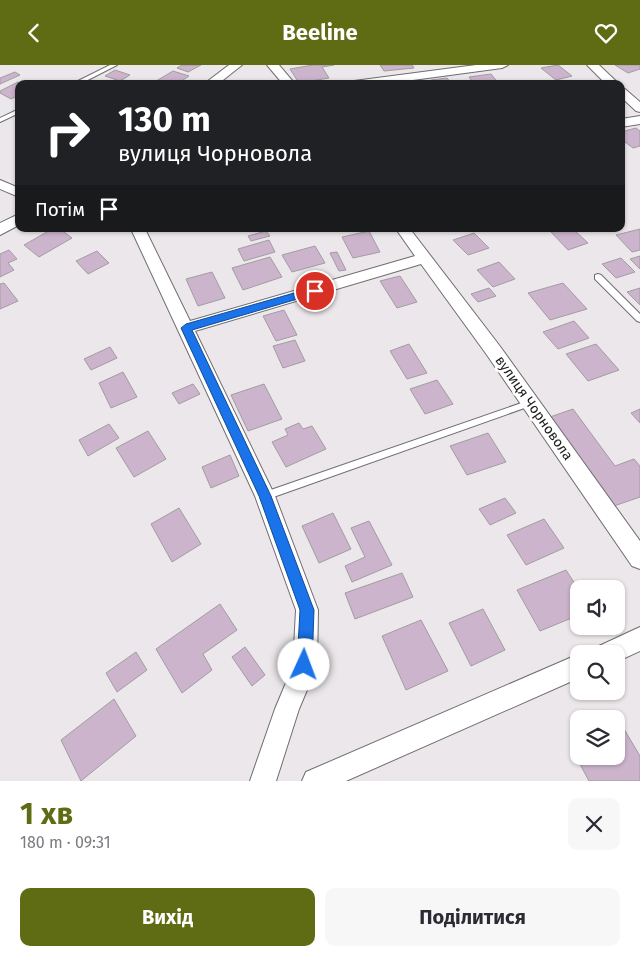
<!DOCTYPE html>
<html lang="uk">
<head>
<meta charset="utf-8">
<style>
	:root { --surface:#fff; --page:#f7f7f7; --text:#2b2b33; --muted:#7c7c81; --accent:#606c14 }
	body { margin:0; font-family:"Fira Sans",sans-serif; background:var(--page); color:var(--text); height:100vh; display:flex; flex-direction:column; font-size:19px; white-space:nowrap }
	* { box-sizing:border-box; margin:0 }
	p { font-size:16px; color:var(--muted) }
	.icon { flex:none; width:28px; height:28px; fill:none; stroke:currentColor; stroke-width:2; stroke-linecap:round; stroke-linejoin:round }
	.map { position:relative; height:716px; overflow:hidden }
	.details { display:flex; flex-direction:column; background:var(--surface); flex:1 }
	.details>* { flex:none }
	.guide { position:absolute; left:15px; top:15px; width:610px; height:152px; border-radius:10px; box-shadow:0 1px 4px #0004; background:#202124; color:#fff; overflow:hidden }
	.tools { position:absolute; left:570px; top:515px; display:grid; gap:10px }
	.tools a { display:grid; place-items:center; width:55px; height:55px; border-radius:10px; background:var(--surface); box-shadow:0 1px 4px #0004; font-size:25px }
	.pin { position:absolute; display:grid; place-items:center; width:42px; height:42px; color:#fff; margin:-21px; border:2px solid #fff; border-radius:50%; box-shadow:0 1px 5px #0007 }
	.me { position:absolute; width:55px; margin:-28px; rotate:2deg; stroke-linejoin:round; filter:drop-shadow(0 0 4px #0008) }
	.turn { display:flex; align-items:center; gap:18px; height:105px; padding:0 20px; font-size:22px }
	.turn .icon { width:65px; height:65px; stroke-width:2.5 }
	.turn b { display:block; font-size:35px; line-height:42px }
	.then { display:flex; align-items:center; height:48px; padding:0 20px; background:#0003; gap:10px; font-size:19px }
	.round { display:grid; place-items:center; flex:none; width:52px; height:52px; border-radius:10px; background:var(--page) }
	.head { display:flex; align-items:center; justify-content:space-between; height:85px; padding:0 20px }
	h1 { font-size:30px; font-weight:700; line-height:38px; color:var(--accent) }
	.action { display:flex; gap:10px; margin-top:auto; padding:10px 20px }
	.action a { flex:1; height:58px; border-radius:10px; background:var(--accent); color:#fff; font-size:20px; font-weight:700; line-height:58px; text-align:center }
	.action a+a { background:var(--page); color:var(--text) }
	header { display:flex; justify-content:space-between; align-items:center; height:65px; padding:0 20px; background:var(--accent); color:#fff; font-size:22px; font-weight:700 }
	.map>svg:first-child { display:block }
</style>
</head>
<body>
<header><svg class="icon" aria-label="back" viewBox="0 0 24 24"><path d="M15 5l-7 7 7 7"/></svg>Beeline<svg class="icon" aria-label="heart" viewBox="0 0 24 24"><path d="M12 20l-8-8c-3-5 5-10 8-4 3-6 11-1 8 4z"/></svg></header>
<div class="map">
<svg width="640" height="716" viewBox="0 0 640 716">
	<rect width="100%" height="100%" fill="#ebe7eb"/>
	<!-- building -->
	<path fill="#ccb4cc" stroke="#a19da1" d="M182 0H201L188 7 177 3Z
		M313 0H334L322 2 329 13 299 18 290 4Z
		M380 0H412L414 3 384 6Z
		M558 0 572 11 556 15 541 3Z
		M615 0H640V4L628 8Z
		M115 5 130 10 120 16 105 11Z
		M173 6 189 11 177 19 153 18Z
		M15 7 20 10 0 19V13Z
		M491 9 499 19H474L469 12Z
		M447 13 452 19H434L431 15Z
		M18 17 21 19H19V30L11 34 0 28V26Z
		M636 63 640 66V81L633 83 621 74V67Z
		M52 164H60L72 173 39 192 24 180Z
		M563 164H573L588 178 568 185 551 167Z
		M640 164V185L632 187 616 170Z
		M266 166 270 171 251 176 248 171Z
		M369 166 380 187 353 193 342 172Z
		M474 168 489 183 468 190 453 175Z
		M269 175 275 187 244 196 238 184Z
		M315 181 325 198 292 207 282 190Z
		M9 185 17 194 8 198 14 205 0 212V189Z
		M97 186 109 198 88 209 76 196Z
		M337 187 346 205 339 206 330 188Z
		M640 191V204L630 194Z
		M270 192 282 212 243 225 232 203Z
		M621 193 635 207 616 213 602 199Z
		M499 197 515 214 493 222 477 205Z
		M212 207 225 233 198 241 186 214Z
		M400 211 417 237 397 243 380 216Z
		M4 218 18 236 0 244V219Z
		M563 218 587 244 550 255 528 228Z
		M489 223 496 231 478 237 471 229Z
		M640 223V240L627 227Z
		M284 245 297 270 276 276 263 251Z
		M574 256 589 273 558 284 543 267Z
		M295 275 305 296 283 303 273 281Z
		M409 279 427 308 407 314 390 286Z
		M596 279 619 305 588 316 566 289Z
		M110 282 117 293 91 305 84 294Z
		M123 307 137 332 111 343 99 318Z
		M437 315 453 339 425 349 410 324Z
		M193 319 200 329 179 339 172 328Z
		M264 319 282 354 248 366 231 330Z
		M573 344 615 401 634 394 640 401V432L614 441 550 352Z
		M640 344V358L631 348Z
		M299 358 303 364 312 361 326 384 286 402 272 377 288 370 285 364Z
		M109 359 119 373 88 391 79 375Z
		M148 366 166 394 134 412 116 383Z
		M488 368 506 397 467 410 450 381Z
		M230 390 239 411 211 423 202 402Z
		M505 433 516 448 490 460 479 444Z
		M179 443 201 479 172 497 151 459Z
		M333 448 351 484 319 498 302 461Z
		M544 454 564 483 526 500 507 470Z
		M369 456 392 500 352 517 345 501 365 492 351 463Z
		M566 505 579 525V550L540 566 517 525Z
		M402 508 413 532 355 554 345 528Z
		M220 539 237 565 203 589 212 605 182 628 156 584Z
		M483 544 505 585 471 601 449 558Z
		M421 555 448 606 406 625 382 571Z
		M245 582 265 610 252 621 232 592Z
		M136 587 147 605 117 627 106 608Z
		M114 634 136 671 81 716 61 675Z
		M624 664 640 691V716H589L574 688 579 686V691H616V668Z"/>
	<g fill="none" stroke-linecap="round" stroke-linejoin="round">
		<defs>
			<path id="lane" d="M110 0H117L80 19H72Z
				M19 44V48L0 57V53Z
				M598 209 601 210 640 249V257L637 256 595 214V210Z
				M530 335 533 336 534 338 533 340 265 435 262 434 260 431 262 428 265 427Z"/>
			<path id="street" d="M229 0H242L218 19H204Z
				M267 0H279L295 19H283Z
				M476 0H508L502 3 383 19H348L354 16Z
				M587 0H599L619 19H606Z
				M621 23 625 24 640 37V47L636 46 621 32Z
				M640 51V59L621 62V54Z
				M0 115 19 123V132L0 124Z
				M19 149V160L0 170V158Z
				M131 164H145L190 256 415 191 396 164H410L499 280 640 476V504L632 501 487 290 421 199 195 266 275 431 318 545 317 601 299 644 276 716H250L275 644 293 601 296 545 255 431Z
				M640 562V586L616 597V589H595L599 581Z
				M579 589V613L346 716H302L306 707Z"/>
		</defs>
		<!-- lane casing -->
		<use href="#lane" stroke="#706d70" stroke-width="2"/>
		<!-- street casing -->
		<use href="#street" stroke="#706d70" stroke-width="2"/>
		<!-- lane -->
		<use href="#lane" fill="#fff" fill-rule="evenodd"/>
		<!-- street -->
		<use href="#street" fill="#fff" fill-rule="evenodd"/>
	</g>
	<!-- route -->
	<path fill="#1a73e8" stroke="#114b97" d="M315 222 318 223V228L192 265 271 431 314 545 312 600 310 606 304 608 299 606 297 600 300 545 259 431 181 263 186 259Z"/>
	<g text-anchor="middle" dominant-baseline="central" stroke-width="5" stroke-linejoin="round" paint-order="stroke">
		<!-- street labels -->
		<g font-size="14" fill="#1e1d1e" stroke="#fff">
			<text transform="translate(534 343) rotate(55)">вулиця Чорновола</text>
		</g>
	</g>
</svg>
<div class="tools">
<a><svg class="icon" aria-label="sound" viewBox="0 0 24 24"><path d="M4 9h4l5-4v14l-5-4H4zM17 9q2 3 0 6"/></svg></a>
<a><svg class="icon" aria-label="search" viewBox="0 0 24 24"><circle cx="10" cy="10" r="6"/><path d="M15 15l6 6"/></svg></a>
<a><svg class="icon" aria-label="layers" viewBox="0 0 24 24"><path d="M12 4l9 5-9 5-9-5zM3 14l9 5 9-5"/></svg></a>
</div>
<div class="pin" style="left:315px;top:226px;background:#d93025"><svg class="icon" aria-label="arrive" viewBox="0 0 24 24"><path d="M6 21V4h12l-3 4 3 4H6"/></svg></div>
<svg class="me" style="left:304px;top:600px" viewBox="-20 -20 40 40"><circle r="19" fill="#fff"/><path d="M0-13L10 11 0 6-10 11z" fill="#1a73e8"/></svg>
<div class="guide">
<div class="turn"><svg class="icon" aria-label="right" viewBox="0 0 24 24"><path d="M7 20v-9h11M14 6l5 5-5 5"/></svg><div><b>130 m</b>вулиця Чорновола</div></div>
<div class="then">Потім<svg class="icon" aria-label="arrive" viewBox="0 0 24 24"><path d="M6 21V4h12l-3 4 3 4H6"/></svg></div>
</div>
</div>
<section class="details">
<div class="head"><div><h1>1 хв</h1><p>180 m · 09:31</p></div><a class="round"><svg class="icon" aria-label="close" viewBox="0 0 24 24"><path d="M6 6l12 12M18 6L6 18"/></svg></a></div>
<div class="action"><a>Вихід</a><a>Поділитися</a></div>
</section>
</body>
</html>
